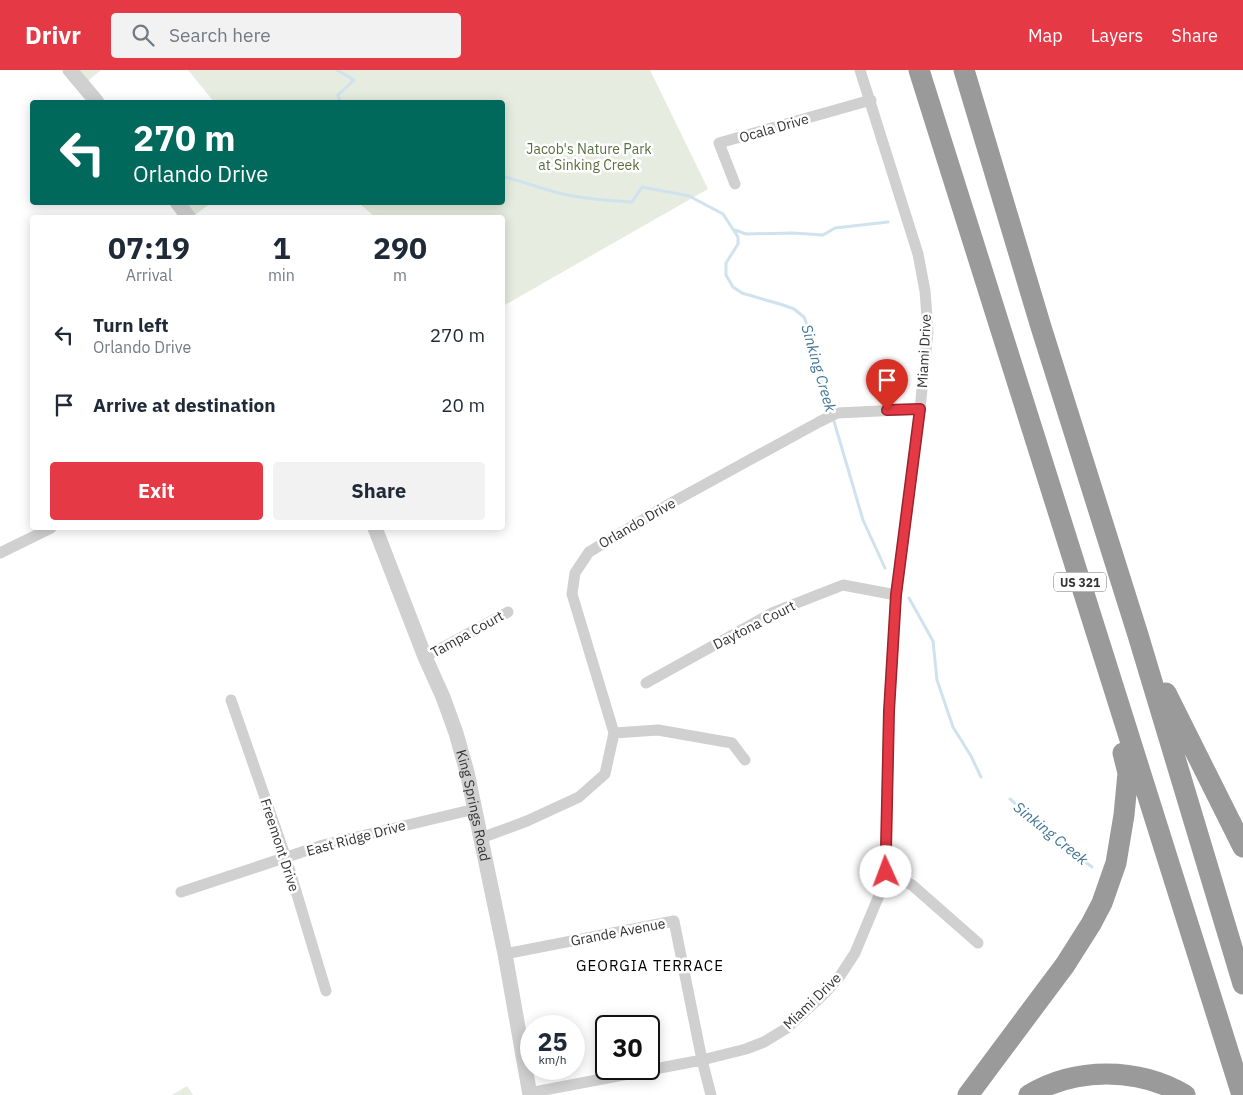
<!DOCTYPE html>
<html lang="en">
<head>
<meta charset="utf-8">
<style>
	:root { --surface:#fff; --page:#f2f2f3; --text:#1f2937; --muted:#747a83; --accent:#e63946 }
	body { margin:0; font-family:"IBM Plex Sans",sans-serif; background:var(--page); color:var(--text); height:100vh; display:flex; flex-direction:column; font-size:19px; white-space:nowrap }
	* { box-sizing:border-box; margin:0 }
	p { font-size:16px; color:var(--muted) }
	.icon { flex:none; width:28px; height:28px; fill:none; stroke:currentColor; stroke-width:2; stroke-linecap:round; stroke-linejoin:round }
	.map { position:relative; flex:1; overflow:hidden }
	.details { position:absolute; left:30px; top:145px; width:475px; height:315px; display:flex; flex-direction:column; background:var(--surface); border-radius:5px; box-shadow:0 2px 12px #0003 }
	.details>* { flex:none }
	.top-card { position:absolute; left:30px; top:30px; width:475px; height:105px; border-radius:5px; box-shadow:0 2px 12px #0003; background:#00695c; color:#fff; overflow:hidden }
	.speed { position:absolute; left:520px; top:945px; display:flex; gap:10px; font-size:25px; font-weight:700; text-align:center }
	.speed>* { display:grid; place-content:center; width:65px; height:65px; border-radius:50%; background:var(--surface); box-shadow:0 2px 12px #0003; line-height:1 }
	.speed small { font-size:12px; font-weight:400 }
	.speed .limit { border:2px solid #111; border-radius:8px; background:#fff; color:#111 }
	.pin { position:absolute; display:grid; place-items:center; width:42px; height:42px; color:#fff; margin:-51px -21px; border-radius:50% 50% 50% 0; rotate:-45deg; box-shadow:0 0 5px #0007 }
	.pin .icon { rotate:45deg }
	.me { position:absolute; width:55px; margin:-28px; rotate:358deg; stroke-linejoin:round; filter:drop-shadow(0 0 4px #0008) }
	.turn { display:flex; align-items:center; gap:18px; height:105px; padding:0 20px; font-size:22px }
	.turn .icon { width:65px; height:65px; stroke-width:2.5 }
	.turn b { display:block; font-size:35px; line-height:42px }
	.eta { display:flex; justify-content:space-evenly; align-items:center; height:85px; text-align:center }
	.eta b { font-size:30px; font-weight:700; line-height:35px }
	.action { display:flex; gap:10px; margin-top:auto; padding:10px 20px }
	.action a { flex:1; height:58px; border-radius:5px; background:var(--accent); color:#fff; font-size:20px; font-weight:700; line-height:58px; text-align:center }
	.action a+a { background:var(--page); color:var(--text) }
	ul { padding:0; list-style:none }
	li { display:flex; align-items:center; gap:15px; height:70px; padding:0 20px }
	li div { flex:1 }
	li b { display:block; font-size:19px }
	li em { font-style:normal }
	header { display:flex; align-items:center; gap:30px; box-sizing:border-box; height:70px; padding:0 25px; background:var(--accent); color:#fff }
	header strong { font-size:24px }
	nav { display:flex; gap:28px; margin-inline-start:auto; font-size:18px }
	.search { width:350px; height:45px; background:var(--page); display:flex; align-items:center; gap:12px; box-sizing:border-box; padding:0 18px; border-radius:5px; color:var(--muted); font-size:19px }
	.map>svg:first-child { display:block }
</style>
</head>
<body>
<header>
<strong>Drivr</strong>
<div class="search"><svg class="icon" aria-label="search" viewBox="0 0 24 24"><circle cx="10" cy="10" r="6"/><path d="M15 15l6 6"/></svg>Search here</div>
<nav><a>Map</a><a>Layers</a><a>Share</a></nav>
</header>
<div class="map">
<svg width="1243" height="1025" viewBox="0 0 1243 1025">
	<rect width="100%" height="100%" fill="#fff"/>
	<!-- green -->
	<path fill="#e6ecdf" d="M79 0H101L88 11Z
		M188 0H650L708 119 503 236 502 148 375 147 359 133 502 132V32H214Z
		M177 133H211L191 148Z
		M187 1016 193 1025H172Z"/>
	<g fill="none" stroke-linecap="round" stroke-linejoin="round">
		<!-- stream -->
		<path stroke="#cfe2ee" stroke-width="3" d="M337 0 354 10 338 25 340 32
			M502 106C520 111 537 117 555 122 580 129 606 130 632 132L642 117 689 126 723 144 738 167V174L726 193V205L733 217 742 223 783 235 794 239 804 247 812 268 820 307 831 342
			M735 160 746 164 793 163 823 165 835 158 888 152
			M833 348 863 450 885 498
			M909 528 933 571 937 610 953 657 971 686 981 707
			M1010 729 1060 773 1092 797"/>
		<!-- minor -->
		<path stroke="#d0d0d0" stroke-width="11" d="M735 114 719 73 871 30
			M0 483 51 458
			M425 587 508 542
			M646 613 774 542 843 515 896 525
			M231 630 286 788 326 921
			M614 663 658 660 732 673 745 690
			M481 768 527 751 579 727 605 704 614 663 572 524 575 503 589 482 671 433 819 352 837 343 920 339
			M887 802 912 815 978 873
			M181 822 323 775 475 739
			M505 884 674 851 702 990 711 1025
			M529 1023 702 990 746 979 764 972 787 958 824 924 840 906 855 883 880 823 887 802 886 779 889 641 896 525 920 339 928 261 925 221 918 184 860 0"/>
		<!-- tertiary -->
		<g stroke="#d0d0d0" stroke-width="15">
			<path d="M70 0 97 32"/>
			<path d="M177 132 189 148"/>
			<path id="s1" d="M375 458 425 587 443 627 456 663 467 702 505 884 530 1025"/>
		</g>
		<!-- motorway -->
		<path stroke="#9a9a9a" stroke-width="21" d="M919 0 1242 1025
			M964 0 1041 257 1138 565 1243 914
			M1166 623 1243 777
			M968 1025 1065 895 1091 854 1102 833 1116 793 1124 745 1128 703 1123 683
			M1029 1025C1075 997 1138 997 1185 1025"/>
	</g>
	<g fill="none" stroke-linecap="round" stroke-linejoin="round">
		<defs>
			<path id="route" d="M886 802V779L889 641 896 525 920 339 887 340"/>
		</defs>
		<!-- route casing -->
		<use href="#route" stroke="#96252e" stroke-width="12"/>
		<!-- route -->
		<use href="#route" stroke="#e63946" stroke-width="9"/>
	</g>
	<g text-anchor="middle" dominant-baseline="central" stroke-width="5" stroke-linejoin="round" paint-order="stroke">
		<!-- shield labels -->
		<rect fill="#fff" stroke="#707070" stroke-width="1" x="1054" y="502.5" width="52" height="19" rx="4"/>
		<g font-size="12" font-weight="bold" fill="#333">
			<text x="1080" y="512">US 321</text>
		</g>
		<!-- street labels -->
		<g font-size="14" fill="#333" stroke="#fff">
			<text transform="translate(774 58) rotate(-16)">Ocala Drive</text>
			<text transform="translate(924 281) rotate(-87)">Miami Drive</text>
			<text transform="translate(637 453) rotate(-30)">Orlando Drive</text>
			<text transform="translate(754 555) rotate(-27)">Daytona Court</text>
			<text transform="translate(467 564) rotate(-29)">Tampa Court</text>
			<text stroke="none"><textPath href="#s1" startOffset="295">King Springs Road</textPath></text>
			<text transform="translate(356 768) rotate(-15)">East Ridge Drive</text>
			<text transform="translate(280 775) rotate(72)">Freemont Drive</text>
			<text transform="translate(618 862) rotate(-11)">Grande Avenue</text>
			<text transform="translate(812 931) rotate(-44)">Miami Drive</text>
		</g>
		<!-- park labels -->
		<g font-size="14" fill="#56703f" stroke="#fff">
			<text x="589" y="79">Jacob's Nature Park<tspan x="589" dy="16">at Sinking Creek</tspan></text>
		</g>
		<!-- water labels -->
		<g font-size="15" font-style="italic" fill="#3f7597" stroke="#fff">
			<text transform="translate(819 298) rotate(74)">Sinking Creek</text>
			<text transform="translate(1051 763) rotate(39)">Sinking Creek</text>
		</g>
		<!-- neighbourhood labels -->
		<g font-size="15" letter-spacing="1" fill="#000" stroke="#fff">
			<text x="650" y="895">GEORGIA TERRACE</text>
		</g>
	</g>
</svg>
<div class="speed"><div>25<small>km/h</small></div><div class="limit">30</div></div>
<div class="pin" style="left:887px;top:340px;background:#d93025"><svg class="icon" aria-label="arrive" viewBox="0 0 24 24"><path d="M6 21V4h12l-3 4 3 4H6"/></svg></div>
<svg class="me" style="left:886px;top:802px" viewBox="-20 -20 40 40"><circle r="19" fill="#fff"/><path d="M0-13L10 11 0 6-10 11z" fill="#e63946"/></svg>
<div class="top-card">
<div class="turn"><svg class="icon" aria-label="left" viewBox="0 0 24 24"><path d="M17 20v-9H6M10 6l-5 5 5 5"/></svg><div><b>270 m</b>Orlando Drive</div></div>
</div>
<section class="details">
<div class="eta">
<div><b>07:19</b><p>Arrival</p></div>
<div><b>1</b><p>min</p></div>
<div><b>290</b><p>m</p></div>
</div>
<ul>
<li><svg class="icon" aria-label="left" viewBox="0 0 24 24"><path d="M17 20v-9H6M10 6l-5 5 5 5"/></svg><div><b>Turn left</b><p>Orlando Drive</p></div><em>270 m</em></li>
<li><svg class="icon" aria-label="arrive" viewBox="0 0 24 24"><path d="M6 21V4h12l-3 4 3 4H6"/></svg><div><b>Arrive at destination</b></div><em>20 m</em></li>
</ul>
<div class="action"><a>Exit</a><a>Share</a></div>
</section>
</div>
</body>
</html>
